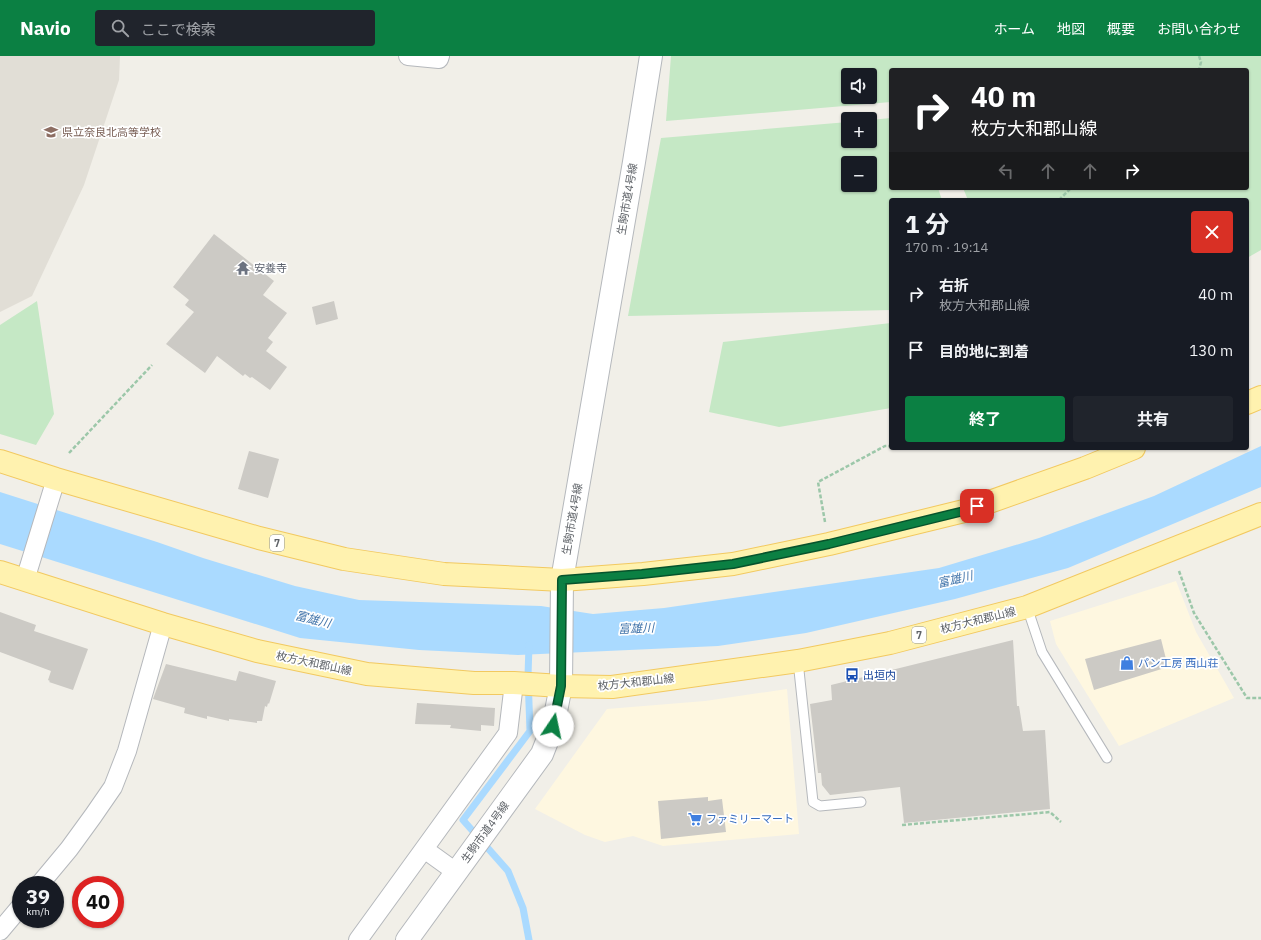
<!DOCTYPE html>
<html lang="ja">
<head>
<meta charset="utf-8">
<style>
	:root { --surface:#171b24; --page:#20242c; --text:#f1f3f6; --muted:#9ea1a6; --accent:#0b8043 }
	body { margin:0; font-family:"IBM Plex Sans","Noto Sans JP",sans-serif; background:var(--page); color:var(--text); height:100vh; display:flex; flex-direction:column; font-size:15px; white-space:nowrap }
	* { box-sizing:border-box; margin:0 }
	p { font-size:13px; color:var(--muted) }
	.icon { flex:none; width:22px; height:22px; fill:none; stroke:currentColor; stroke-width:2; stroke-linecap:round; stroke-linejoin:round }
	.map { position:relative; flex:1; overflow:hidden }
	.sheet { position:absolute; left:889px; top:142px; width:360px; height:252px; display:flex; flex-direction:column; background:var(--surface); border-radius:4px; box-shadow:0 1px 3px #0004 }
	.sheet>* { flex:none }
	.banner { position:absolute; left:889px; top:12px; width:360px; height:122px; border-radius:4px; box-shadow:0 1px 3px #0004; background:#202124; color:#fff; overflow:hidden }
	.fabs { position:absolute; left:841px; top:12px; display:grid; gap:8px }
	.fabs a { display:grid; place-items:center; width:36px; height:36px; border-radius:4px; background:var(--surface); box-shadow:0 1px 3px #0004; font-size:20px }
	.speed { position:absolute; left:12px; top:820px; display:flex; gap:8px; font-size:20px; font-weight:700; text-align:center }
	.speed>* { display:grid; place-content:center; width:52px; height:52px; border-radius:50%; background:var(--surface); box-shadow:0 1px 3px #0004; line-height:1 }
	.speed small { font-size:10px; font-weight:400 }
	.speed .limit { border:6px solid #d22; background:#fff; color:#111 }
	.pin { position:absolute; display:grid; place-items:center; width:34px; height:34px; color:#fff; margin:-17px; border-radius:8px; box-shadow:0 2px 6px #0006 }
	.me { position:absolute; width:44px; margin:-22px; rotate:11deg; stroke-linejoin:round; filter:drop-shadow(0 0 3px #0008) }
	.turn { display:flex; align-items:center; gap:14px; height:84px; padding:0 16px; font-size:18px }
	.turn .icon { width:52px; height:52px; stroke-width:2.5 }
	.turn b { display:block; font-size:28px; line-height:34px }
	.lanes { display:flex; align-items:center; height:38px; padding:0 16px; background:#0003; justify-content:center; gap:20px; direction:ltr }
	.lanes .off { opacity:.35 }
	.round { display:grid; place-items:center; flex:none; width:42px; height:42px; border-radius:4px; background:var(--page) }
	.head { display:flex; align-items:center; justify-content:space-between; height:68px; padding:0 16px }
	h1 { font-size:24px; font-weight:700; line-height:30px }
	.primary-button { display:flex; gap:8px; margin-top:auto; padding:8px 16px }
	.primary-button a { flex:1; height:46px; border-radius:4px; background:var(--accent); color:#fff; font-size:16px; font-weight:700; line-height:46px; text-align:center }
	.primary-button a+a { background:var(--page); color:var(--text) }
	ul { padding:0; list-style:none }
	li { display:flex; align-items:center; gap:12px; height:56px; padding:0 16px }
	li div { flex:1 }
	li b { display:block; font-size:15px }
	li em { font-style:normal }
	header { display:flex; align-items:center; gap:24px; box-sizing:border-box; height:56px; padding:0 20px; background:var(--accent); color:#fff }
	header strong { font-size:19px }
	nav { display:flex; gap:22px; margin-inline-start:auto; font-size:14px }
	.search { width:280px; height:36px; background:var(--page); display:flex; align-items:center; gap:10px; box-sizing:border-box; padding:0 14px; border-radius:4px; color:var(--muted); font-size:15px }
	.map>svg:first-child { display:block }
</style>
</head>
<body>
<header>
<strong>Navio</strong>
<div class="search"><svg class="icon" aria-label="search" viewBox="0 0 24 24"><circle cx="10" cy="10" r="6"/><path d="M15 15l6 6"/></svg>ここで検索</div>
<nav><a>ホーム</a><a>地図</a><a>概要</a><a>お問い合わせ</a></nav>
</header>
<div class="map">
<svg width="1261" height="884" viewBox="0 0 1261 884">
	<rect width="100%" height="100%" fill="#f1efe8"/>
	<!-- commercial -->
	<path fill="#fef7e0" d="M1176 525 1196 576 1234 642 1119 690 1056 588 1050 565Z
		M787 633 799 778 663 790 633 780 605 786 585 779 535 753 607 653 705 645Z"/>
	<!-- education -->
	<path fill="#e1ded6" d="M0 0H120L119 24 84 129 32 240 0 256Z"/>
	<!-- green -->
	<path fill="#c5e8c5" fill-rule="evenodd" d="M671 0H1261V194L1247 202V144H968L963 132H1247V14H891V46L666 65ZM848 19H870V41H848Z
		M891 62V132H938L942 144H891V254L628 260 661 82 848 66V85H870V64ZM848 107H870V129H848Z
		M37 245 54 358 36 389 0 378V269Z
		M891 267V352L779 371 709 356 723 286Z"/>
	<!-- water -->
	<path fill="#aadaff" d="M1261 390V431L1068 512 955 543 806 577 718 590 518 599 419 594 300 582 0 488V436L157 486 203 502 295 530 359 544 541 550 593 558 664 552 939 512 1039 482 1154 440Z"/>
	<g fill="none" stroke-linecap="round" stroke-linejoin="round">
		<!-- stream -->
		<path stroke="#aadaff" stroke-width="7" d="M529 884 523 852 508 815 463 764 530 675 528 620 529 589"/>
	</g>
	<!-- building -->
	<path fill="#cccac5" d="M214 178 274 225 263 239 287 257 268 282 273 286 266 295 287 311 270 334 252 321 250 322 245 318 243 320 217 300 205 317 166 288 194 256 185 249 189 244 173 231Z
		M334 245 338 263 316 269 312 251Z
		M249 395 279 403 268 442 238 433Z
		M0 556 36 569 34 575 88 593 73 634 49 626 50 625 48 624 51 615 0 596Z
		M1161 583 1168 611 1094 634 1085 603Z
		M1013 584 1017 650H1019L1023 675 1045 674 1050 753 904 767 900 731 830 739 822 729 821 717H818L810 648 832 644 831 629Z
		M166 608 236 625 239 615 276 625 269 648 268 647 267 651 265 650 262 665H257V667L229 663V665L207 660V663L184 657 185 652 153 643Z
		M417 647 495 652 494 670 481 669V675L450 672 451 669 415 668Z
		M708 741V745L722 743 726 776 661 783 658 745Z"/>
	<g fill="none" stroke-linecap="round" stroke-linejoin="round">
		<defs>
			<path id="service" d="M1027 551 1042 596 1107 702
				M798 605 813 746 820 750 861 746"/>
			<path id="minor" d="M408 0 439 3 440 0
				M25 524 56 423
				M424 793 456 816
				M39 829 69 793 93 760 113 731 127 695 163 568
				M0 875 21 850
				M358 884 424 793 508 677 514 627"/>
			<path id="tertiary" d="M407 884 542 698 553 670 561 630 562 524 634 106 651 0"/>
			<path id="primary" d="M1247 347 1261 341
				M0 405 56 423 259 482 344 503 444 518 562 524 643 518 733 508 829 488 964 455 1085 412 1134 392
				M0 516 163 568 257 595 367 618 474 627H514L561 630 612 631 798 605 890 587 1027 551 1261 458"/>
		</defs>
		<!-- service casing -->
		<use href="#service" stroke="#b5b8bc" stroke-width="11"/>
		<!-- minor casing -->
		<use href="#minor" stroke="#b5b8bc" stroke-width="20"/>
		<!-- tertiary casing -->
		<use href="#tertiary" stroke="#b5b8bc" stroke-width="24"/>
		<!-- primary casing -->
		<use href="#primary" stroke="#f2c960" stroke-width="24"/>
		<!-- path -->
		<path stroke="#9cc7a9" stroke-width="2.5" stroke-dasharray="4 2" stroke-linecap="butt" d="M1199 0 1201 6 1199 14
			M1059 144 1071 132
			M69 397 152 309
			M825 466 818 426 885 390H891
			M1179 515 1194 557 1247 642H1261
			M902 769 1050 756 1061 766"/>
		<!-- service -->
		<use href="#service" stroke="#fff" stroke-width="9"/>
		<!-- minor -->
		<use href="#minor" stroke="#fff" stroke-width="18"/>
		<!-- tertiary -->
		<use href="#tertiary" stroke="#fff" stroke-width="22"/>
		<!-- primary -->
		<use href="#primary" stroke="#fff2af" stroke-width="22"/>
	</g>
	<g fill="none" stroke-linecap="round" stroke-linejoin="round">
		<defs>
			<path id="route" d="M553 670 561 630 562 524 642 518 733 508 829 488 964 455 977 450"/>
		</defs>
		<!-- route casing -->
		<use href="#route" stroke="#07532c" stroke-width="10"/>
		<!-- route -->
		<use href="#route" stroke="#0b8043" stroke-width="7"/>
	</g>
	<!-- icons -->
	<defs>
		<symbol id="school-bare" viewBox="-9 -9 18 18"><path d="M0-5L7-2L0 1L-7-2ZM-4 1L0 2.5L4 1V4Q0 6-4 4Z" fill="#8d6e63" stroke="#fff" stroke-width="2.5" paint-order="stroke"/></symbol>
		<symbol id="temple-bare" viewBox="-9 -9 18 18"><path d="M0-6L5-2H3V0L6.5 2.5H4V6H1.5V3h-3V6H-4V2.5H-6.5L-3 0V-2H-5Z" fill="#6b7280" stroke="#fff" stroke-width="2.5" paint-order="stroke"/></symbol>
		<symbol id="shop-bare" viewBox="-9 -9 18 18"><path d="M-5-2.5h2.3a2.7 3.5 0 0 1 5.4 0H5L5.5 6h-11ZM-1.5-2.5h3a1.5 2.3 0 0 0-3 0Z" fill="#3f7fe0" stroke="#fff" stroke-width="2.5" paint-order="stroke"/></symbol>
		<symbol id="bus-bare" viewBox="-9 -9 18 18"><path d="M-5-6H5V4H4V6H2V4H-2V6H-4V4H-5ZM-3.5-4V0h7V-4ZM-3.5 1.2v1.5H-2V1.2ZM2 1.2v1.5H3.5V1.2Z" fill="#1a4fb4" stroke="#fff" stroke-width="2.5" paint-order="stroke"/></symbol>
		<symbol id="supermarket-bare" viewBox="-9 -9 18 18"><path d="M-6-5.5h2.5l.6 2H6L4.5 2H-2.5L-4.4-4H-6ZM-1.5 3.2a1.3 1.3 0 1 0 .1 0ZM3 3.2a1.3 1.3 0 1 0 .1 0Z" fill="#3f7fe0" stroke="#fff" stroke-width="2.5" paint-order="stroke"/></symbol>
	</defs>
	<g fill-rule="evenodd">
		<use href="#school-bare" x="41" y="66" width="20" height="20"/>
		<use href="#temple-bare" x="233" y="202" width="20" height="20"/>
		<use href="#shop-bare" x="1117" y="597" width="20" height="20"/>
		<use href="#bus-bare" x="842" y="609" width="20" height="20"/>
		<use href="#supermarket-bare" x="685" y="753" width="20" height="20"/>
	</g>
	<g text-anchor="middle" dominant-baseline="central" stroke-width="3.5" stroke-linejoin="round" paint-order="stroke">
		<!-- shield labels -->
		<g fill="#fff" stroke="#8f9295" stroke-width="1">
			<rect x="270" y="479" width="14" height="16" rx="3"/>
			<rect x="912" y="571" width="14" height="16" rx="3"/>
		</g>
		<g font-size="10" font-weight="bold" fill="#5f6368">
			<text x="277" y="487">7</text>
			<text x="919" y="579">7</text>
		</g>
		<!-- education labels -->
		<g font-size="11" fill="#785e54" stroke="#fff" text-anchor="start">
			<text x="62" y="76">県立奈良北高等学校</text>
		</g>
		<!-- street labels -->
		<g font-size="11" fill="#5f6368" stroke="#fff">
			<text transform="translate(627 143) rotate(-80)">生駒市道4号線</text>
			<text transform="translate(572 463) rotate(-80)">生駒市道4号線</text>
			<text transform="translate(978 564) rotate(-14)">枚方大和郡山線</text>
			<text transform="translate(314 607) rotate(12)">枚方大和郡山線</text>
			<text transform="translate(636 626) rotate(-6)">枚方大和郡山線</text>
			<text transform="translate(485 776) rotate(-54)">生駒市道4号線</text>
		</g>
		<!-- worship labels -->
		<g font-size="11" fill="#5b616d" stroke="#fff" text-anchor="start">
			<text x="254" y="212">安養寺</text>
		</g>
		<!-- shop labels -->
		<g font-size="11" fill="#366cbe" stroke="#fff" text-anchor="start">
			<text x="1138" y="607">パン工房 西山荘</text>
			<text x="706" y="763">ファミリーマート</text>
		</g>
		<!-- transit labels -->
		<g font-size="11" fill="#164399" stroke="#fff" text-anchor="start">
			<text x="863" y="619">出垣内</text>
		</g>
		<!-- water labels -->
		<g font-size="12" font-style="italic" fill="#4174aa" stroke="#fff">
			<text transform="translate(955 523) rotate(-13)">富雄川</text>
			<text transform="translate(313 563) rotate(14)">富雄川</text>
			<text transform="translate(636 572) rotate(-2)">富雄川</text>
		</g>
	</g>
</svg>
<div class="fabs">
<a><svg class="icon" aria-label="sound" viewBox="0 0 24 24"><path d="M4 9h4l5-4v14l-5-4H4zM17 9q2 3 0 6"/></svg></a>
<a>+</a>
<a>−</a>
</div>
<div class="speed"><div>39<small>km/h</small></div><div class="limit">40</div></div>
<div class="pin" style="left:977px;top:450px;background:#d93025"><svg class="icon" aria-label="arrive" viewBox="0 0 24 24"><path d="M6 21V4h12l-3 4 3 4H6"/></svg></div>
<svg class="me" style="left:553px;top:670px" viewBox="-20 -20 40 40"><circle r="19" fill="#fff"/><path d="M0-13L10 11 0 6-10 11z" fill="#0b8043"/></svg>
<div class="banner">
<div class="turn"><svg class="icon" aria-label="right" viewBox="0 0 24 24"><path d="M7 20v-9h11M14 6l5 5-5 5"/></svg><div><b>40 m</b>枚方大和郡山線</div></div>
<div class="lanes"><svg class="icon off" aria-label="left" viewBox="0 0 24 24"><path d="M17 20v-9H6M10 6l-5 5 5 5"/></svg><svg class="icon off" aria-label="ahead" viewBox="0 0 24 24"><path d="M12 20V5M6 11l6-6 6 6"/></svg><svg class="icon off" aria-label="ahead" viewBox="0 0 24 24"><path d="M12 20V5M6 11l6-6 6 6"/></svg><svg class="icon" aria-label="right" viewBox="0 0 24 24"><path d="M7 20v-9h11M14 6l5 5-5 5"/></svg></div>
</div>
<section class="sheet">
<div class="head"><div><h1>1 分</h1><p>170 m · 19:14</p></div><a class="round" style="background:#d93025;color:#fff"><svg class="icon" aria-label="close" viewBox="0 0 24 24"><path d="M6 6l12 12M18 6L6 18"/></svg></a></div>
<ul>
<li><svg class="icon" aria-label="right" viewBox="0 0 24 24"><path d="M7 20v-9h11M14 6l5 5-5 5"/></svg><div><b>右折</b><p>枚方大和郡山線</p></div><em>40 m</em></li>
<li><svg class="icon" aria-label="arrive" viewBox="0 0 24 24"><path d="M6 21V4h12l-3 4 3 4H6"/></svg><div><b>目的地に到着</b></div><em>130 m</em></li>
</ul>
<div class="primary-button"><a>終了</a><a>共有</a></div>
</section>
</div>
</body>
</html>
